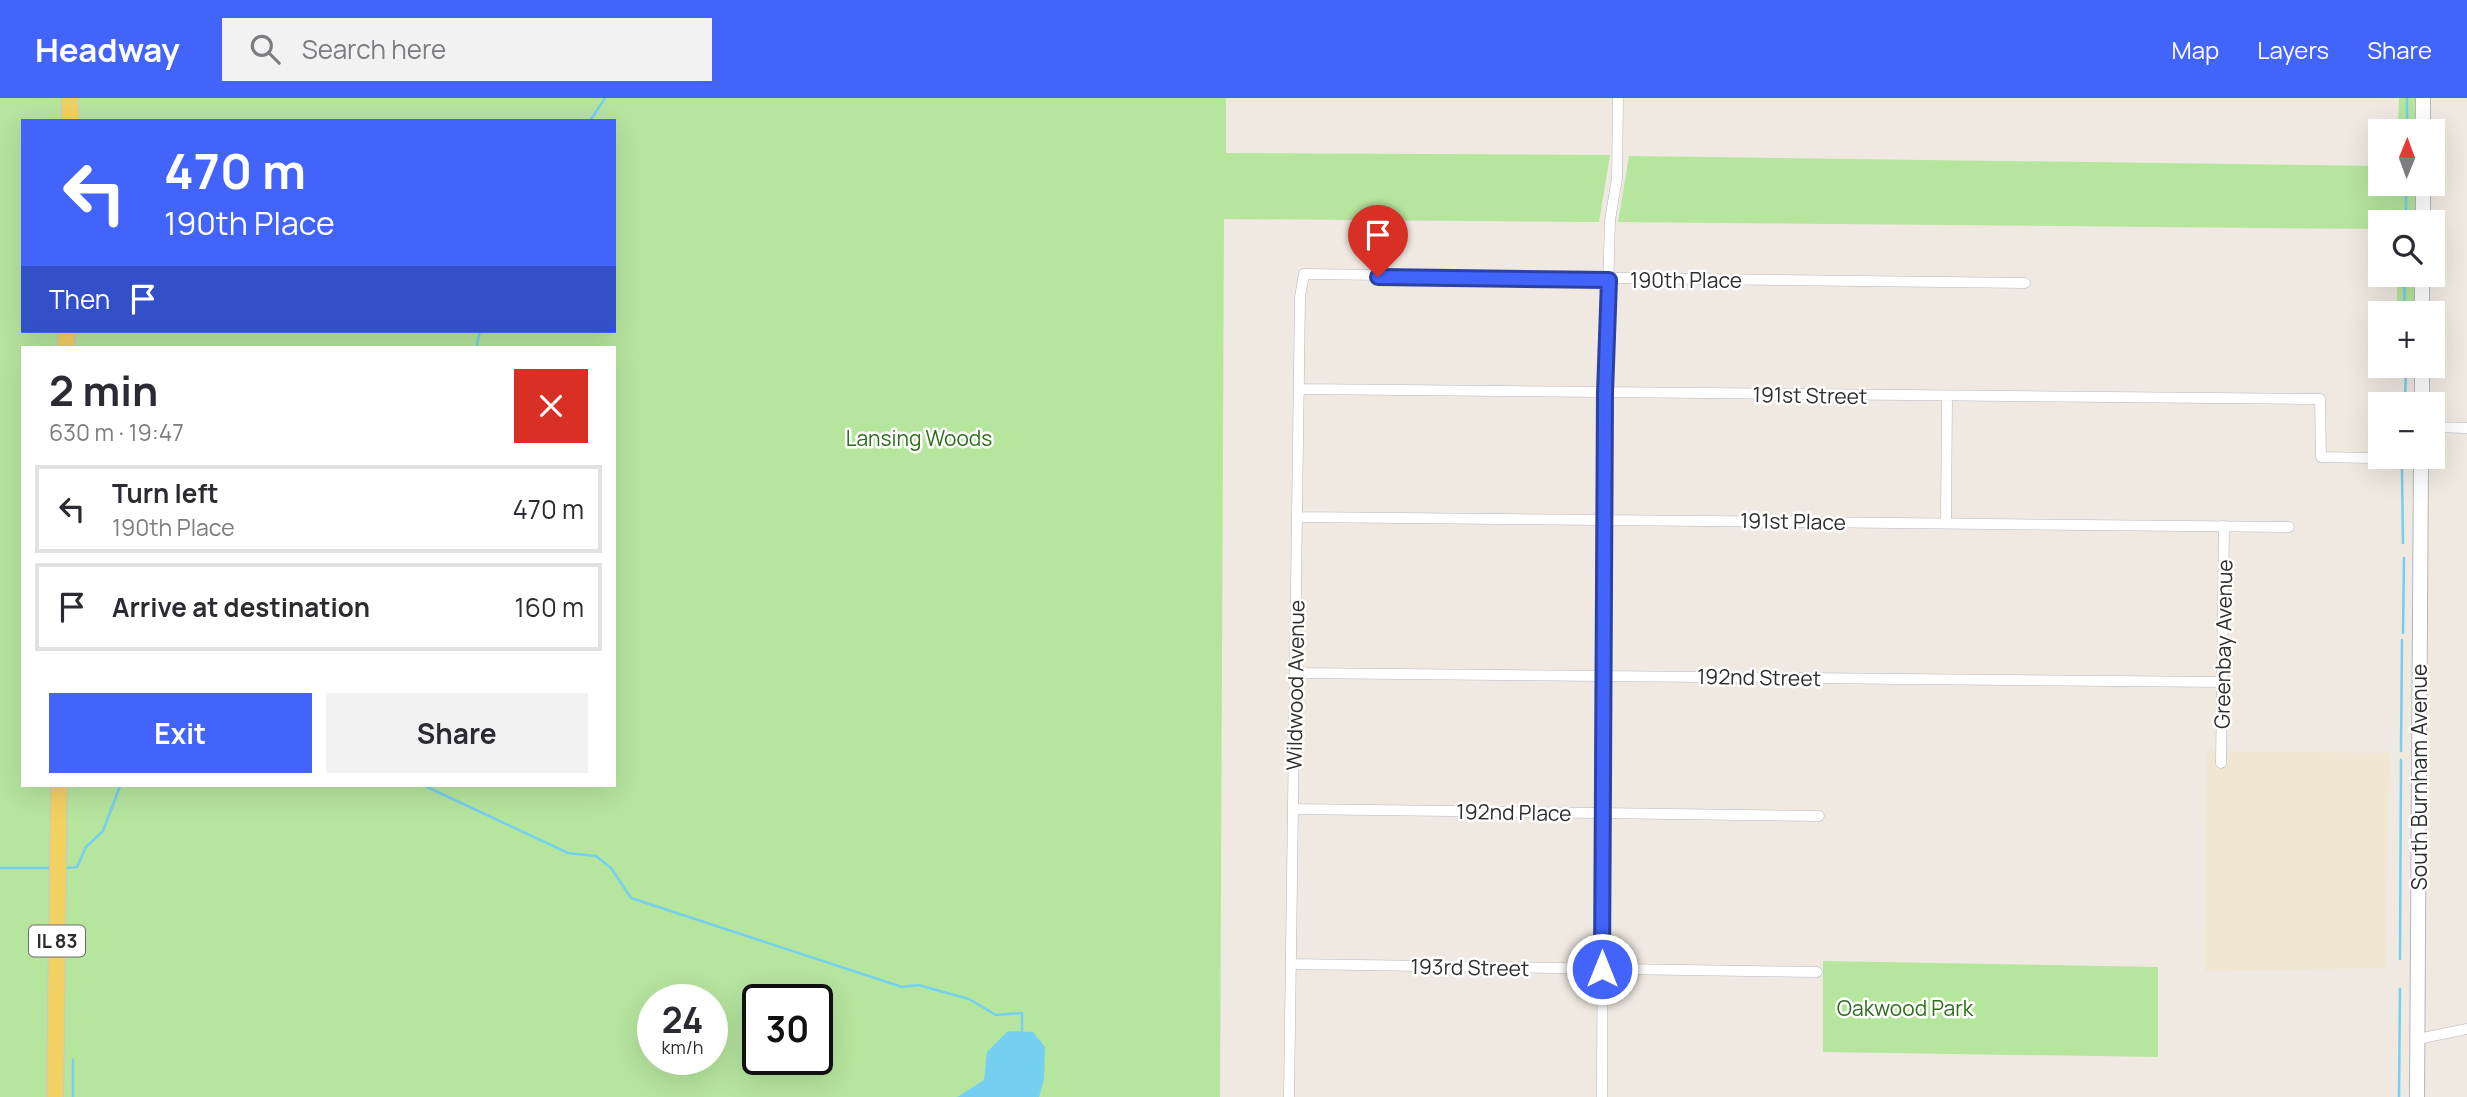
<!DOCTYPE html>
<html lang="en">
<head>
<meta charset="utf-8">
<style>
	:root { --surface:#fff; --page:#f2f2f3; --text:#2b2b33; --muted:#7c7c81; --line:#e1e1e2; --accent:#4264fb }
	body { margin:0; font-family:Manrope,sans-serif; background:var(--page); color:var(--text); height:100vh; display:flex; flex-direction:column; font-size:26px; white-space:nowrap }
	* { box-sizing:border-box; margin:0 }
	p { font-size:23px; color:var(--muted) }
	.icon { flex:none; width:38px; height:38px; fill:none; stroke:currentColor; stroke-width:2; stroke-linecap:round; stroke-linejoin:round }
	.map { position:relative; flex:1; overflow:hidden }
	.sheet { position:absolute; left:21px; top:248px; width:595px; height:441px; display:flex; flex-direction:column; background:var(--surface); border-radius:0px; box-shadow:0 7px 28px #0002 }
	.sheet>* { flex:none }
	.hud { position:absolute; left:21px; top:21px; width:595px; height:214px; border-radius:0px; box-shadow:0 7px 28px #0002; background:#4264fb; color:#fff; overflow:hidden }
	.needle { width:46px; rotate:1deg }
	.controls { position:absolute; left:2368px; top:21px; display:grid; gap:14px }
	.controls a { display:grid; place-items:center; width:77px; height:77px; border-radius:0px; background:var(--surface); box-shadow:0 7px 28px #0002; font-size:35px }
	.speed { position:absolute; left:637px; top:886px; display:flex; gap:14px; font-size:35px; font-weight:700; text-align:center }
	.speed>* { display:grid; place-content:center; width:91px; height:91px; border-radius:50%; background:var(--surface); box-shadow:0 7px 28px #0002; line-height:1 }
	.speed small { font-size:18px; font-weight:400 }
	.speed .limit { border:4px solid #111; border-radius:10px; background:#fff; color:#111 }
	.pin { position:absolute; display:grid; place-items:center; width:60px; height:60px; color:#fff; margin:-72px -30px; border-radius:50% 50% 50% 0; rotate:-45deg; box-shadow:0 0 7px #0007 }
	.pin .icon { rotate:45deg }
	.me { position:absolute; width:77px; margin:-38px; rotate:0deg; stroke-linejoin:round; filter:drop-shadow(0 0 5px #0008) }
	.turn { display:flex; align-items:center; gap:24px; height:147px; padding:0 28px; font-size:32px }
	.turn .icon { width:91px; height:91px; stroke-width:2.5 }
	.turn b { display:block; font-size:49px; line-height:60px }
	.then { display:flex; align-items:center; height:66px; padding:0 28px; background:#0003; gap:14px; font-size:26px }
	.round { display:grid; place-items:center; flex:none; width:74px; height:74px; border-radius:0px; background:var(--page) }
	.overview { display:flex; align-items:center; justify-content:space-between; height:119px; padding:0 28px }
	h1 { font-size:42px; font-weight:700; line-height:52px }
	.action { display:flex; gap:14px; margin-top:auto; padding:14px 28px }
	.action a { flex:1; height:80px; border-radius:0px; background:var(--accent); color:#fff; font-size:28px; font-weight:700; line-height:80px; text-align:center }
	.action a+a { background:var(--page); color:var(--text) }
	ul { padding:0; list-style:none }
	li { display:flex; align-items:center; gap:21px; height:88px; margin:0 14px 10px; padding:0 14px; border:4px solid var(--line); border-radius:0px }
	li div { flex:1 }
	li b { display:block; font-size:26px }
	li em { font-style:normal }
	header { display:flex; align-items:center; gap:42px; box-sizing:border-box; height:98px; padding:0 35px; background:var(--accent); color:#fff }
	header strong { font-size:33px }
	nav { display:flex; gap:38px; margin-inline-start:auto; font-size:24px }
	.search { width:490px; height:63px; background:var(--page); display:flex; align-items:center; gap:18px; box-sizing:border-box; padding:0 24px; border-radius:0px; color:var(--muted); font-size:26px }
	.map>svg:first-child { display:block }
</style>
</head>
<body>
<header>
<strong>Headway</strong>
<div class="search"><svg class="icon" aria-label="search" viewBox="0 0 24 24"><circle cx="10" cy="10" r="6"/><path d="M15 15l6 6"/></svg>Search here</div>
<nav><a>Map</a><a>Layers</a><a>Share</a></nav>
</header>
<div class="map">
<svg width="2467" height="999" viewBox="0 0 2467 999">
	<rect width="100%" height="100%" fill="#efe9e1"/>
	<!-- education -->
	<path fill="#f0e6d1" d="M2207 653 2389 655 2386 870 2205 873Z"/>
	<!-- green -->
	<path fill="#b6e59e" fill-rule="evenodd" d="M0 0H1226V55L1610 57 1599 124 1224 121 1220 999H0ZM23 23H614V233H23ZM23 250H614V688H23ZM653 901H712V961H653ZM758 901H817V961H758Z
		M2399 0H2416V33H2398Z
		M1629 58 2380 68V86H2415V124H2380V131L1618 124Z
		M2397 177H2414V215H2397Z
		M1823 863 2158 869V959L1823 954Z"/>
	<!-- water -->
	<path fill="#75cff0" d="M1008 933 1033 934 1045 949 1044 981 1039 999H957L984 982 987 954Z"/>
	<g fill="none" stroke-linecap="round" stroke-linejoin="round">
		<!-- stream -->
		<path stroke="#75cff0" stroke-width="2.5" d="M590 23 605 0
			M2407 33V0
			M2406 124V86
			M2404 215 2405 177
			M476 250 480 233
			M2405 306 2406 268
			M2402 372 2403 445
			M2403 535 2404 460
			M2401 653 2402 542
			M425 688 568 755 596 758 611 770 631 800 902 889 918 887 969 901 996 917 1022 915V934
			M0 770H51
			M68 770 77 769 86 749 103 733 120 688
			M2400 861 2401 662
			M73 962V999
			M2399 999 2400 891"/>
		<defs>
			<path id="street" d="M1299 291 2320 301 2321 359 2421 361
				M2432 329 2467 330
				M1297 419 2289 429
				M1946 426 1947 299
				M1296 575 2222 584
				M2221 665 2224 428
				M1294 711 1819 718
				M1292 866 1817 874
				M2418 941 2467 931
				M1289 999 1300 199 1304 176 2025 185
				M1602 999 1605 295 1610 122 1617 80 1618 0"/>
			<path id="secondary" d="M2423 33V0
				M2423 124V86
				M2422 215V177
				M2422 306V268
				M2417 999 2421 359"/>
			<path id="primary" d="M70 23V0
				M66 250 67 233
				M55 999 59 688"/>
		</defs>
		<!-- street casing -->
		<use href="#street" stroke="#b4b7c1" stroke-width="11"/>
		<!-- secondary casing -->
		<use href="#secondary" stroke="#b4b7c1" stroke-width="16"/>
		<!-- primary casing -->
		<use href="#primary" stroke="#c9c9c9" stroke-width="18"/>
		<!-- street -->
		<use href="#street" stroke="#fff" stroke-width="10"/>
		<!-- secondary -->
		<use href="#secondary" stroke="#fff" stroke-width="14"/>
		<!-- primary -->
		<use href="#primary" stroke="#f2d163" stroke-width="16"/>
	</g>
	<g fill="none" stroke-linecap="round" stroke-linejoin="round">
		<defs>
			<path id="route" d="M1378 179 1609 182 1605 295 1602 871"/>
		</defs>
		<!-- route casing -->
		<use href="#route" stroke="#2b41a3" stroke-width="18"/>
		<!-- route -->
		<use href="#route" stroke="#4264fb" stroke-width="12"/>
	</g>
	<g text-anchor="middle" dominant-baseline="central" stroke-width="5" stroke-linejoin="round" paint-order="stroke">
		<!-- shield labels -->
		<rect fill="#fff" stroke="#6d6d6d" stroke-width="2" x="29" y="827.5" width="56" height="31" rx="5"/>
		<g font-size="19" font-weight="bold" fill="#2e2e2e">
			<text x="57" y="843">IL 83</text>
		</g>
		<!-- street labels -->
		<g font-size="21" fill="#2e2e2e" stroke="#fff">
			<text x="1686" y="182">190th Place</text>
			<text transform="translate(1810 297) rotate(1)">191st Street</text>
			<text transform="translate(1793 423) rotate(1)">191st Place</text>
			<text transform="translate(2223 546) rotate(-89)">Greenbay Avenue</text>
			<text transform="translate(1759 579) rotate(1)">192nd Street</text>
			<text transform="translate(1295 587) rotate(-89)">Wildwood Avenue</text>
			<text transform="translate(2419 679) rotate(-90)">South Burnham Avenue</text>
			<text transform="translate(1514 714) rotate(1)">192nd Place</text>
			<text transform="translate(1470 869) rotate(1)">193rd Street</text>
		</g>
		<!-- park labels -->
		<g font-size="21" fill="#2c6e1b" stroke="#fff">
			<text x="919" y="340">Lansing Woods</text>
			<text x="1905" y="910">Oakwood Park</text>
		</g>
	</g>
</svg>
<div class="controls">
<a><svg class="needle" viewBox="-14 -14 28 28"><path d="M0-13l5 13h-10z" fill="#e53935"/><path d="M0 13l5-13h-10z" fill="#7c7c81"/></svg></a>
<a><svg class="icon" aria-label="search" viewBox="0 0 24 24"><circle cx="10" cy="10" r="6"/><path d="M15 15l6 6"/></svg></a>
<a>+</a>
<a>−</a>
</div>
<div class="speed"><div>24<small>km/h</small></div><div class="limit">30</div></div>
<div class="pin" style="left:1378px;top:179px;background:#d93025"><svg class="icon" aria-label="arrive" viewBox="0 0 24 24"><path d="M6 21V4h12l-3 4 3 4H6"/></svg></div>
<svg class="me" style="left:1602px;top:871px" viewBox="-20 -20 40 40"><circle r="17" fill="#4264fb" stroke="#fff" stroke-width="3"/><path d="M0-11L8 9 0 5-8 9z" fill="#fff"/></svg>
<div class="hud">
<div class="turn"><svg class="icon" aria-label="left" viewBox="0 0 24 24"><path d="M17 20v-9H6M10 6l-5 5 5 5"/></svg><div><b>470 m</b>190th Place</div></div>
<div class="then">Then<svg class="icon" aria-label="arrive" viewBox="0 0 24 24"><path d="M6 21V4h12l-3 4 3 4H6"/></svg></div>
</div>
<section class="sheet">
<div class="overview"><div><h1>2 min</h1><p>630 m · 19:47</p></div><a class="round" style="background:#d93025;color:#fff"><svg class="icon" aria-label="close" viewBox="0 0 24 24"><path d="M6 6l12 12M18 6L6 18"/></svg></a></div>
<ul>
<li><svg class="icon" aria-label="left" viewBox="0 0 24 24"><path d="M17 20v-9H6M10 6l-5 5 5 5"/></svg><div><b>Turn left</b><p>190th Place</p></div><em>470 m</em></li>
<li><svg class="icon" aria-label="arrive" viewBox="0 0 24 24"><path d="M6 21V4h12l-3 4 3 4H6"/></svg><div><b>Arrive at destination</b></div><em>160 m</em></li>
</ul>
<div class="action"><a>Exit</a><a>Share</a></div>
</section>
</div>
</body>
</html>
